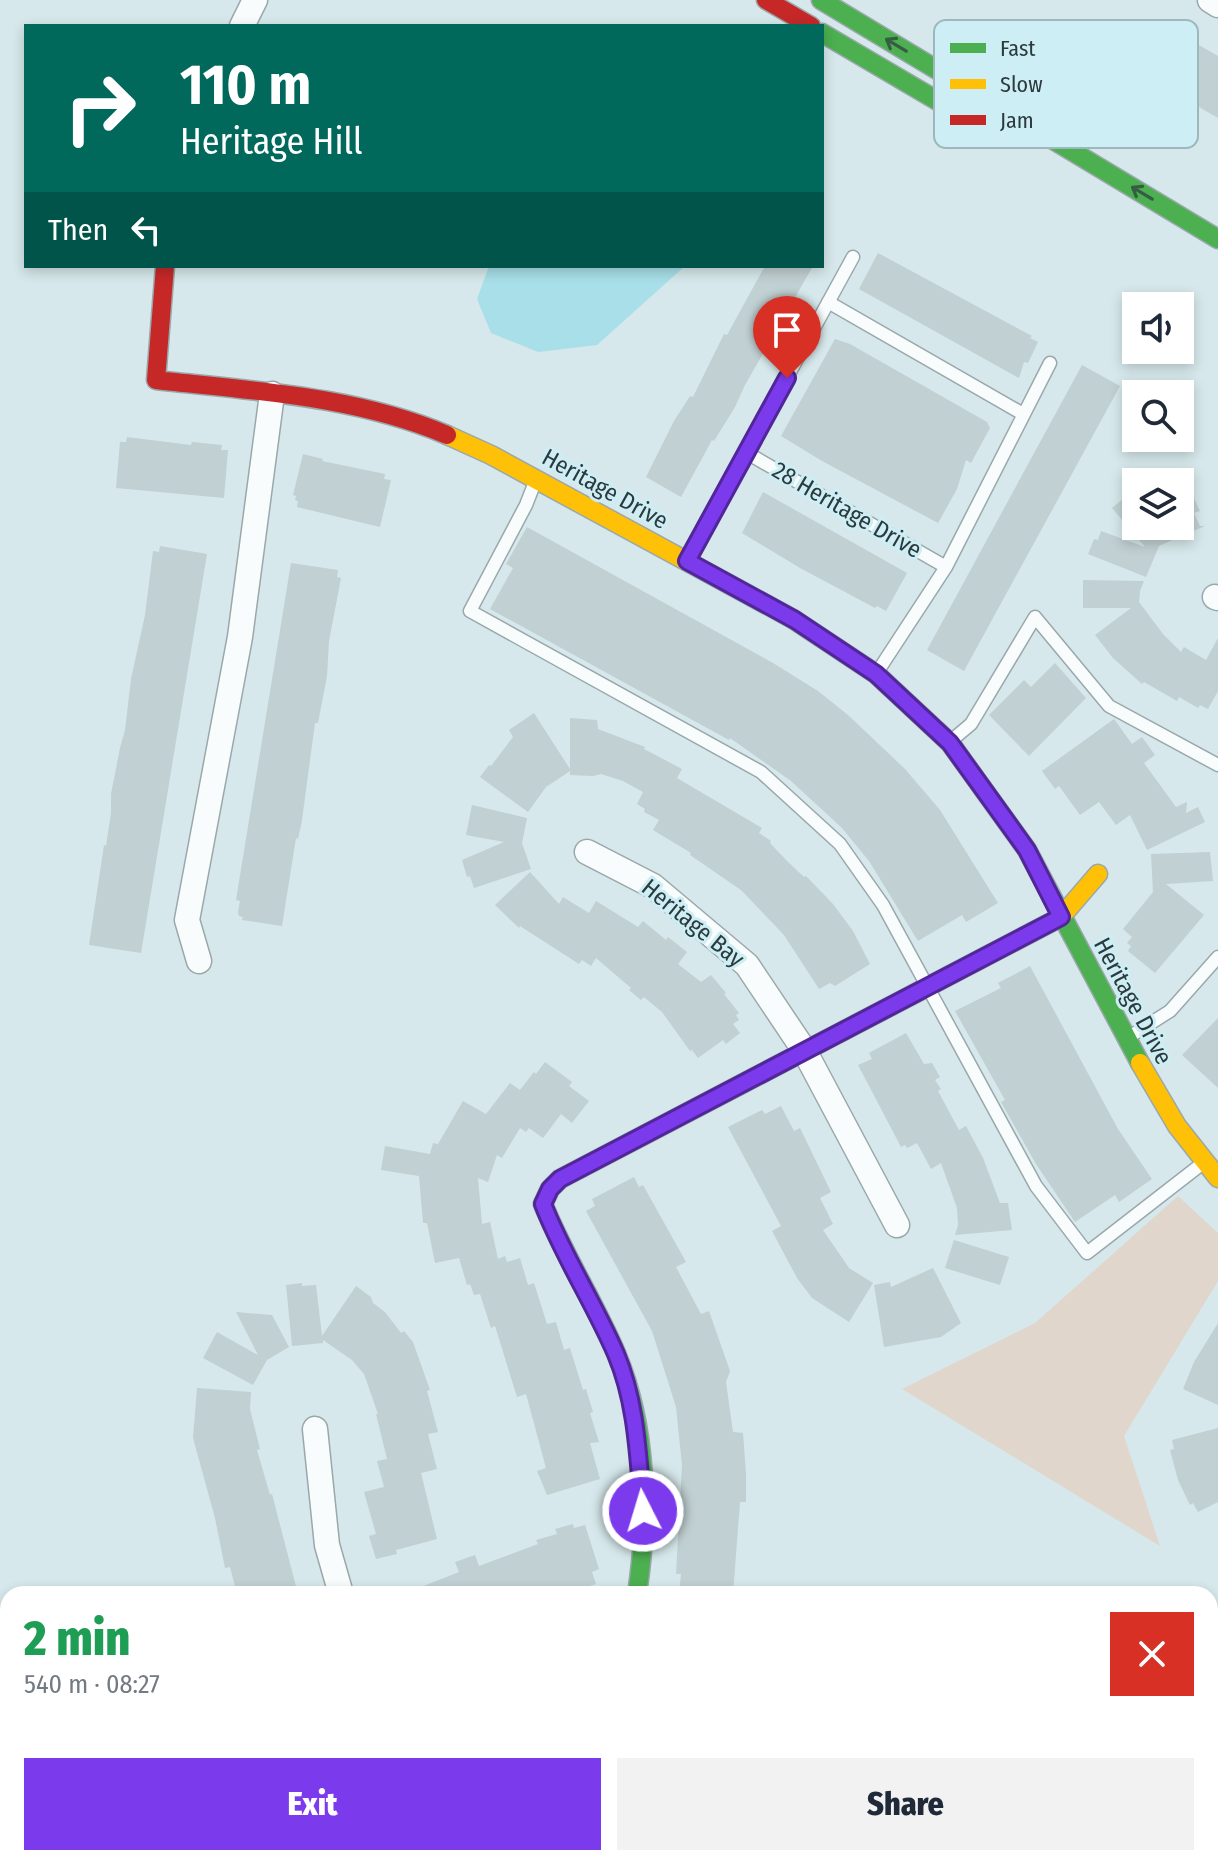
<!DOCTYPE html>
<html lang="en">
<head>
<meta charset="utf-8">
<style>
	:root { --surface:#fff; --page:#f2f2f3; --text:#1f2937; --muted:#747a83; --accent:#7c3aed }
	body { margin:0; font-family:"Fira Sans Condensed",sans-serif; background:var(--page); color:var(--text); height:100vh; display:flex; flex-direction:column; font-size:30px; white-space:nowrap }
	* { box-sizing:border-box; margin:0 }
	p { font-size:26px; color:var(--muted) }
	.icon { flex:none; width:44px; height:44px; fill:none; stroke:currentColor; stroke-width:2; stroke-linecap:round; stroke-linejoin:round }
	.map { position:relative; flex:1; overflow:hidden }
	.panel { position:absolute; left:0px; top:1586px; width:1218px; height:280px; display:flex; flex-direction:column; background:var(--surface); border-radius:24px 24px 0 0; box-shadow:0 4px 12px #0003 }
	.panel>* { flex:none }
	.banner { position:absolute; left:24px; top:24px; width:800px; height:244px; border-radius:0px; box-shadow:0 4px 12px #0003; background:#00695c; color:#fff; overflow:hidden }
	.tools { position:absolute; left:1122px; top:292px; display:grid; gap:16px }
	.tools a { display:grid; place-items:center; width:72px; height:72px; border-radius:0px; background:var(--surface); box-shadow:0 4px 12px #0003; font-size:40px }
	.pin { position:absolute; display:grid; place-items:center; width:68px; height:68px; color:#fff; margin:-82px -34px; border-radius:50% 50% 50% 0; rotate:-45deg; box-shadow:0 0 8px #0007 }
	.pin .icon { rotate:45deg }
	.me { position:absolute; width:88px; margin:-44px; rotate:355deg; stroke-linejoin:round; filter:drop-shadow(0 0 6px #0008) }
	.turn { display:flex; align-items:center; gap:28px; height:168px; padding:0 24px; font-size:36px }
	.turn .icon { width:104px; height:104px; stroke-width:2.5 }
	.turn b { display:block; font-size:56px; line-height:68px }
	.then { display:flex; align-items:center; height:76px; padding:0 24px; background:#0003; gap:16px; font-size:30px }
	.round { display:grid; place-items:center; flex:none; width:84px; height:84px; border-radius:0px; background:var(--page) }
	.summary { display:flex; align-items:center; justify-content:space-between; height:136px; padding:0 24px }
	h1 { font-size:48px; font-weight:800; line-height:60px; color:#1e9e55 }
	.button { display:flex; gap:16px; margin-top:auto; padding:16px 24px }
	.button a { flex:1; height:92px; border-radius:0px; background:var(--accent); color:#fff; font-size:32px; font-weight:800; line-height:92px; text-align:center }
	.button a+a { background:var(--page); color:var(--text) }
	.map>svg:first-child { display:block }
</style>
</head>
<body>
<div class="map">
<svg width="1218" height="1866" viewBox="0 0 1218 1866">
	<rect width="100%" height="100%" fill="#d6e8eb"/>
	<!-- green -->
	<path fill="#e0d6cc" d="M1178 1196 1218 1233V1281L1124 1436 1160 1546 902 1389 1035 1323Z"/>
	<!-- water -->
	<path fill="#a8dfe8" d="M489 266H685L597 345 538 352 491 333 477 299Z"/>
	<!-- building -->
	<path fill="#c1d0d2" d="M1192 41 1218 56V118L1161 85 1184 46 1188 48Z
		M878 253 1032 336 1030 338 1038 342 1028 363 1024 362 1019 378 859 289Z
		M765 266H813L745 385 735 407 714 441 712 440 681 497 646 477 674 421 690 396 693 397 724 334 727 335Z
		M835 339 850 344 987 422 990 428 971 463 966 460 957 489 938 523 822 461 781 436Z
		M1082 365 1120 386 964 671 927 650Z
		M127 437 191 445 192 442 222 445 221 450H228L224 498 116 488 120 442H126Z
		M303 454 323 459 322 461 385 474 384 479 391 480 380 527 297 507 298 501 295 500 296 496 293 495Z
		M1180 468 1200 511 1194 513 1200 526H1205L1159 546 1146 577 1088 554 1094 539 1098 540 1101 531 1145 547 1112 508 1136 488V526H1180Z
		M763 492 907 573 886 611 877 606 875 608 800 568 742 533Z
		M527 527 773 663 818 691 848 715 905 769 940 810 998 903 966 922 962 915 918 941 869 861 842 828 791 781 730 738 729 740 490 609 513 568 506 564Z
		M160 546 207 554 141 953 89 945 104 845 106 846 111 813V794L120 748 125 730 131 679 145 615 153 551 159 552Z
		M291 563 338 570 337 577 341 578 329 641 327 676 318 723H315L302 820 298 839 296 838 282 926 242 920 243 917 239 916 238 912 240 901 236 900Z
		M1083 580 1144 581 1140 591 1139 602 1163 634 1181 652 1184 647 1206 660 1218 638V691L1208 709 1200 705 1198 708 1179 697 1177 701 1144 682 1142 684 1113 658 1095 635 1131 608H1083Z
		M1055 663 1086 698 1029 756 989 715 1024 680 1031 687Z
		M534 713 570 769V718L597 720 598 729 645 747 644 749 682 769 677 778 762 828 759 833 771 841 770 843 787 861 804 877 806 876 833 904 853 931 870 964 835 986 830 983 819 989 784 935 741 890 690 855 691 853 653 830 659 820 644 812 645 809 637 804 643 792 623 781 601 774 593 776 570 775V771L546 787 528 812 480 777 489 765 491 766 513 737 509 730Z
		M1114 719 1132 744 1142 737 1155 755 1144 763 1176 807 1187 802 1186 813 1198 807 1205 822 1147 850 1130 815 1116 825 1099 802 1080 815 1059 786 1055 789 1042 771Z
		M472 805 527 818 522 843 531 869 474 888 470 876 467 877 462 860 504 842 466 835Z
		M1210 852 1213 881 1166 884 1204 915 1155 973 1128 951 1131 946 1127 943 1132 937 1123 929 1153 892 1151 854Z
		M530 872 559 904 563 897 589 913 596 901 638 927 643 921 666 940 668 937 687 952 678 964 701 982 711 975 726 993 724 994 739 1013 736 1015 739 1020 733 1024 740 1033 726 1044 723 1040 698 1058 692 1050 690 1051 662 1012 644 997 641 1000 629 990 631 988 596 958 591 966 582 960 579 964 520 926 519 928 495 905Z
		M1030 966 1118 1129 1152 1179 1119 1202 1115 1195 1075 1222 1036 1164 1001 1102 1005 1100 955 1011 1001 988 998 983Z
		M1218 1018V1088L1182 1055Z
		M906 1033 924 1064 932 1063 940 1077 935 1080 941 1089 938 1091 959 1130 966 1126 983 1158 1000 1203H1008L1012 1230 955 1235 958 1225 957 1208 941 1163 931 1169 917 1143 907 1148 905 1145 901 1147 858 1065 872 1059 869 1053Z
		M545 1062 572 1082 569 1086 589 1101 572 1123 561 1114 543 1138 529 1128 526 1132 520 1128 502 1158 497 1155 488 1182 478 1178 482 1224 490 1222 498 1259 505 1256 507 1262 520 1258 528 1285 534 1283 547 1324 556 1322 564 1350 570 1348 583 1390 586 1389 593 1412 590 1413 599 1442 590 1443 600 1479 547 1495 537 1471 546 1468 526 1394 517 1397 495 1326 491 1328 480 1294 474 1295 470 1284 467 1285 459 1258 435 1263 427 1223H423L419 1176 381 1170 385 1146 430 1154 433 1143 438 1144 463 1101 486 1114 510 1083 520 1090 534 1072 536 1074Z
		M781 1106 794 1131 800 1128 831 1192 820 1198 833 1224 823 1230 849 1268 873 1283 849 1322 812 1298 797 1278 772 1231 781 1226 728 1127 762 1110 765 1114Z
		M634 1177 639 1187 643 1185 686 1262 676 1267 701 1314 709 1311 730 1371 726 1382 733 1432 743 1433 746 1473V1502H740L733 1594H679L681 1574H676L682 1465 676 1407 652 1331 586 1211 595 1206 592 1199Z
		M954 1240 1009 1257 1000 1285 945 1268Z
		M933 1268 961 1323 941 1337 884 1347 874 1285 890 1282 891 1287Z
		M302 1283V1286L316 1285 322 1336 356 1286 371 1297 373 1303 385 1312 401 1333 404 1331 413 1342 430 1390 427 1391 438 1432 428 1434 437 1469 421 1473 437 1539 396 1550 397 1554 376 1559 369 1536 376 1534 364 1492 384 1487 377 1461 387 1459 376 1414H378L364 1374 352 1360 323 1340V1343L292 1346 286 1285Z
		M236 1312 272 1315 289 1347 267 1360 253 1385 203 1358 217 1332 258 1355Z
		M1218 1323V1405L1183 1389 1194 1362Z
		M197 1388 251 1392 250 1409 260 1449 257 1450 270 1495 272 1494 298 1594H237L230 1567 225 1568 215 1518 193 1438Z
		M1218 1428V1502L1198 1512 1193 1503 1190 1505 1178 1480 1170 1450 1174 1449 1172 1440Z
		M573 1524 574 1528 585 1525 599 1569 592 1572 596 1584 564 1594H403L459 1572 455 1562 475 1555 479 1566 538 1544 536 1540 557 1534 555 1529Z"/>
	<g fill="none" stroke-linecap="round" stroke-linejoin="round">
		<defs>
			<path id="lane" d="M828 302 1023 414
				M747 453 946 567
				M535 482 526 505 470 611 761 772 840 844 883 905 1036 1186 1087 1253 1203 1163
				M688 558 853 257
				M876 674 946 567 1050 363
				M952 740 971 724 1035 617 1109 706 1218 765
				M1129 1037 1170 1011 1218 957
				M364 1866 388 1858"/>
			<path id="street" d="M1210 0 1218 5
				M242 26 255 0
				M1215 597 1218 598
				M587 852 653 886 747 965 804 1050 897 1225
				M199 961 187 920 240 637 272 394
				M315 1429 327 1545 341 1594
				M1210 1837 1218 1838
				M77 1858 78 1866
				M408 1858 410 1866
				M827 1866 871 1858
				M1155 1866 1156 1858"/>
			<path id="fast" d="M821 0 1218 239
				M822 33 982 127
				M793 619 876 674 950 743 1027 850 1140 1063
				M637 1594C649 1516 647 1426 616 1353 594 1302 564 1255 543 1204L550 1189 560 1179 845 1030"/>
			<path id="slow" d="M447 435 491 455 793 619
				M845 1030 1061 917 1098 874
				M1140 1063 1177 1126 1218 1178"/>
			<path id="jam" d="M766 0 811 26
				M165 266 156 380C254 391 355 396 447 435"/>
		</defs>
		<!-- lane casing -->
		<use href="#lane" stroke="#9aa8ab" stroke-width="15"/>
		<!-- street casing -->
		<use href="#street" stroke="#9aa8ab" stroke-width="27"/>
		<!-- fast casing -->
		<use href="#fast" stroke="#9aa8ab" stroke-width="21"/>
		<!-- slow casing -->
		<use href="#slow" stroke="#9aa8ab" stroke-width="21"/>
		<!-- jam casing -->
		<use href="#jam" stroke="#9aa8ab" stroke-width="21"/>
		<!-- lane -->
		<use href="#lane" stroke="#f9fcfc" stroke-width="12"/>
		<!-- street -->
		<use href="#street" stroke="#f9fcfc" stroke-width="24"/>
		<!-- fast -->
		<use href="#fast" stroke="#4caf50" stroke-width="18"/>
		<!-- slow -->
		<use href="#slow" stroke="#ffc107" stroke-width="18"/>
		<!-- jam -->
		<use href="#jam" stroke="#c62828" stroke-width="18"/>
	</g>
	<!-- one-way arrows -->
	<defs><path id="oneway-shaft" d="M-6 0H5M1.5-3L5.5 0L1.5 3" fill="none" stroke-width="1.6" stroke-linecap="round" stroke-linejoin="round" transform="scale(2)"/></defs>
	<g stroke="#365d43">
		<use href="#oneway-shaft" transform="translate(896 45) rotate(-149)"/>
		<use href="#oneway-shaft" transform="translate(1142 193) rotate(-149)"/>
	</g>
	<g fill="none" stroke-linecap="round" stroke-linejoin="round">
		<defs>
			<path id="route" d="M643 1511C638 1458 637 1404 616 1354 594 1303 563 1256 543 1204L550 1189 560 1179 1061 917 1027 850 950 743 876 674 795 620 687 561 787 378"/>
		</defs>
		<!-- route casing -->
		<use href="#route" stroke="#51269a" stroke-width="20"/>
		<!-- route -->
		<use href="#route" stroke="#7c3aed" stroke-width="14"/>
	</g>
	<g text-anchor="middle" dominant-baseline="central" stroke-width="6" stroke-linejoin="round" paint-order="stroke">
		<!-- street labels -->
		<g font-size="24" fill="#2d3a3d" stroke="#cdeef4">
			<text transform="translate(605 489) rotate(29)">Heritage Drive</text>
			<text transform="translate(847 510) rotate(30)">28 Heritage Drive</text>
			<text transform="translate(693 923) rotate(39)">Heritage Bay</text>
			<text transform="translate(1133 1001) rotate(62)">Heritage Drive</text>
		</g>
	</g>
	<!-- legend -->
	<rect x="934" y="20" width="264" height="128" rx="12" fill="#cdeef4" stroke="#9db8bd" stroke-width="2"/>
	<rect x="950" y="43" width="36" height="10" fill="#4caf50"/>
	<rect x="950" y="79" width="36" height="10" fill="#ffc107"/>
	<rect x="950" y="115" width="36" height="10" fill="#c62828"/>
	<g font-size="22" fill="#2d3a3d">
		<text x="1000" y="56">Fast</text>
		<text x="1000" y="92">Slow</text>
		<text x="1000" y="128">Jam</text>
	</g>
</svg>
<div class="tools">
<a><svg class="icon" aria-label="sound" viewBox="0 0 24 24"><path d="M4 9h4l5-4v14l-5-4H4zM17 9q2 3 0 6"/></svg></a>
<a><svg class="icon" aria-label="search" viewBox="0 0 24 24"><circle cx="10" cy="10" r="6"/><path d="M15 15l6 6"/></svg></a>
<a><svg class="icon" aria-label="layers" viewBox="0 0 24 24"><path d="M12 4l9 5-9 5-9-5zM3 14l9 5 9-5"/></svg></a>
</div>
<div class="pin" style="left:787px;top:378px;background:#d93025"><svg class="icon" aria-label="arrive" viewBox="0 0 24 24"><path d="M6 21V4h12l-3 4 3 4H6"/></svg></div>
<svg class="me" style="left:643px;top:1511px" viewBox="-20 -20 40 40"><circle r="17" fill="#7c3aed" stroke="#fff" stroke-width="3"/><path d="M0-11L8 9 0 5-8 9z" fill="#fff"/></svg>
<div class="banner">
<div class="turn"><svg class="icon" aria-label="right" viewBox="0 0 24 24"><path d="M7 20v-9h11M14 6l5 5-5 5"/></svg><div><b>110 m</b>Heritage Hill</div></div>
<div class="then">Then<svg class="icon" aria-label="left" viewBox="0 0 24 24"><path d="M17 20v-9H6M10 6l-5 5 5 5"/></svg></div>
</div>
<section class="panel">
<div class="summary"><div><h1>2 min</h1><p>540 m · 08:27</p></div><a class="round" style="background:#d93025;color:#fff"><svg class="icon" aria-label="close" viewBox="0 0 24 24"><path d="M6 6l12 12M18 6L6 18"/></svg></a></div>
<div class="button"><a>Exit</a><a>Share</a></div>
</section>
</div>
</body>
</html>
